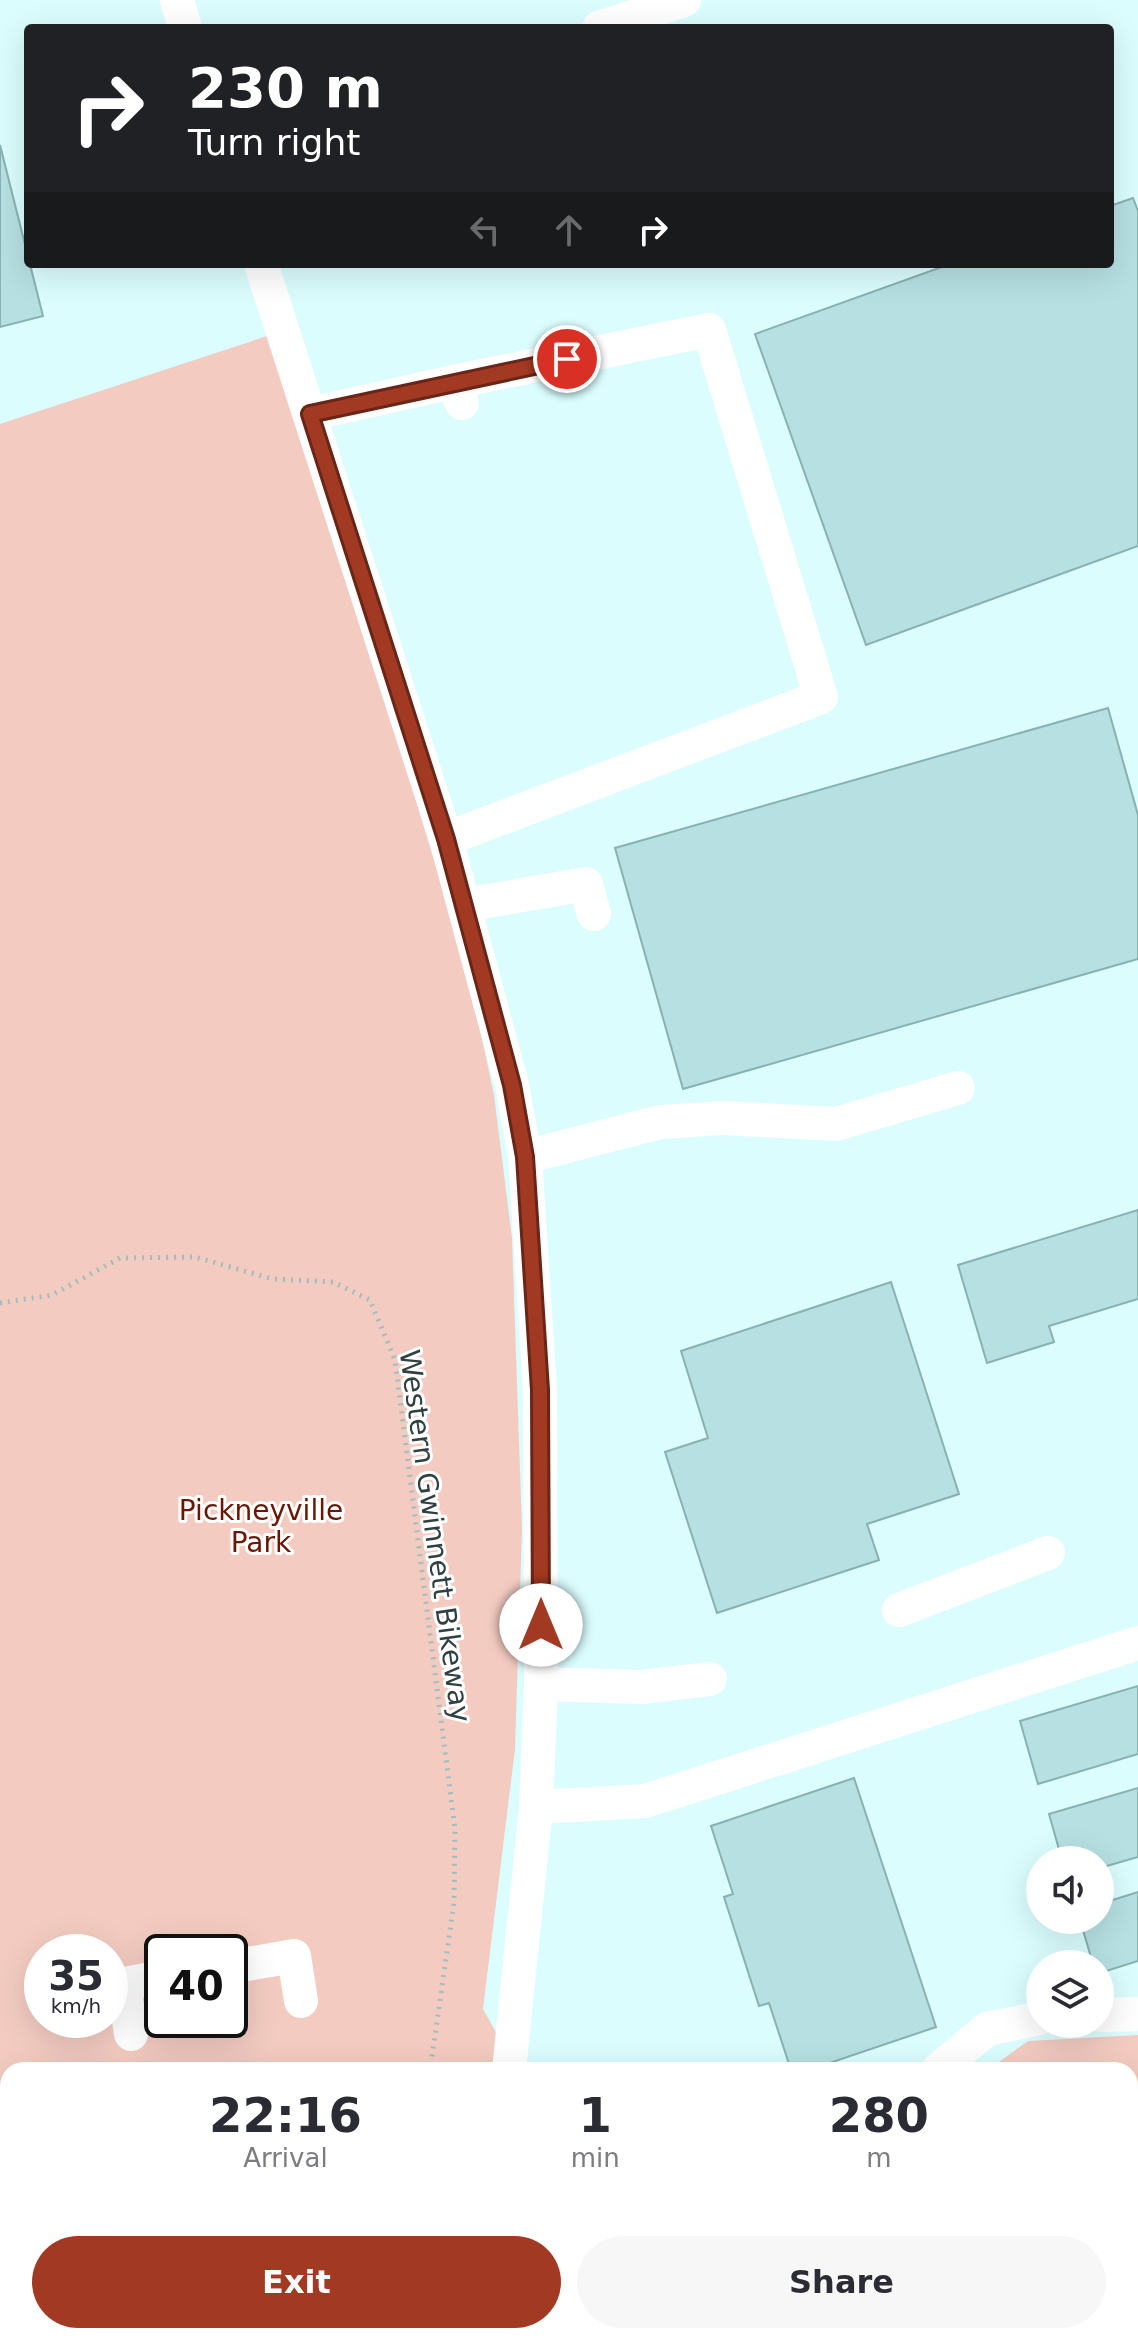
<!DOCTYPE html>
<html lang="en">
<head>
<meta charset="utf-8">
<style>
	:root { --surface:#fff; --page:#f7f7f7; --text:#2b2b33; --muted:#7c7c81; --accent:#a23922 }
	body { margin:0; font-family:"DejaVu Sans",sans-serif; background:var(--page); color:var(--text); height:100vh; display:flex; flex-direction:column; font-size:30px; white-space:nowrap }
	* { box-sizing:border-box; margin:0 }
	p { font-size:26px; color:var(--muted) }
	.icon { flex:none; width:44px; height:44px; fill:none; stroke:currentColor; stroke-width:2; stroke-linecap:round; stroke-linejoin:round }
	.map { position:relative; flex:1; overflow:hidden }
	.side { position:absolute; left:0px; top:2062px; width:1138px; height:282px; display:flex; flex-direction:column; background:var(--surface); border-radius:24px 24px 0 0; box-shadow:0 8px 32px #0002 }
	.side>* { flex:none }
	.top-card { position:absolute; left:24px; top:24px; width:1090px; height:244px; border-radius:8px; box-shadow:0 8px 32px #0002; background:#202124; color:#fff; overflow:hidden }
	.controls { position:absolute; left:1026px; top:1846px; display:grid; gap:16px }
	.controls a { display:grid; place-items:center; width:88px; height:88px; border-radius:50%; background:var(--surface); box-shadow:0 8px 32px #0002; font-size:40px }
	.speed { position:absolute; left:24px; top:1934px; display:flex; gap:16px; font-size:40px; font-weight:700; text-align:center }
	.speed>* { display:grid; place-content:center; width:104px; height:104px; border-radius:50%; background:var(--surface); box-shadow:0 8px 32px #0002; line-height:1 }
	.speed small { font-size:20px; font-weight:400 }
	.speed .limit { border:4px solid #111; border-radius:12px; background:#fff; color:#111 }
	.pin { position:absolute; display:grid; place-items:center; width:68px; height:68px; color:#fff; margin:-34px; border:4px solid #fff; border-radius:50%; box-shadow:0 2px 8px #0007 }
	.me { position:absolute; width:88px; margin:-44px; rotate:0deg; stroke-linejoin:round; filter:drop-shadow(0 0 6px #0008) }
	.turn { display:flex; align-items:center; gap:28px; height:168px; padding:0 32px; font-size:36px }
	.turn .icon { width:104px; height:104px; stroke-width:2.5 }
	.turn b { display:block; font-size:56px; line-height:68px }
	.lanes { display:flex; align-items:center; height:76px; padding:0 32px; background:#0003; justify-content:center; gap:40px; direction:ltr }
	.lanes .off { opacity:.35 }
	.eta { display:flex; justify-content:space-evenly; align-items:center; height:136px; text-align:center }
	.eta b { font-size:48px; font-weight:600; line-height:56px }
	.button { display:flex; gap:16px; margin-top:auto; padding:16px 32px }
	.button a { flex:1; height:92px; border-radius:48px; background:var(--accent); color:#fff; font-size:32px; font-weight:600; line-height:92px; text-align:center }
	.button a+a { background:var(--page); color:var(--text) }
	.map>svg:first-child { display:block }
</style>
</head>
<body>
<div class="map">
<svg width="1138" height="2343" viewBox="0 0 1138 2343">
	<rect width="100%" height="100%" fill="#dbfdfe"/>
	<!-- green -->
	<path fill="#f3cbc1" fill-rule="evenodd" d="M267 336 423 809 420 814 467 968 494 1095 512 1238 522 1529 515 1749 483 2009 517 2070H8V2336H1130V2070H988L1028 2041 1138 2035V2343H0V424ZM42 1952H110V2020H42ZM162 1952H230V2020H162Z"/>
	<!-- building -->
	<path fill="#b6e0e2" stroke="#88b1b2" stroke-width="2" d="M0 145 43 316 0 327Z
		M1133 198 1138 211V546L866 645 755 334 950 264H1110V206Z
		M1108 708 1138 815V959L683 1089 615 848Z
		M1138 1210V1299L1049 1326 1054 1342 987 1363 958 1265Z
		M891 1282 959 1494 867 1524 879 1560 717 1613 665 1452 708 1438 681 1351Z
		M1138 1686V1754L1038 1784 1020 1721Z
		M854 1778 936 2027 809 2070H791L769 2003 759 2006 724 1897 733 1894 711 1826Z
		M1138 1788V1857L1100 1868V1860H1062L1049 1814Z
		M1138 1892V1961L1100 1973V1964H1093L1080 1920H1100V1904Z"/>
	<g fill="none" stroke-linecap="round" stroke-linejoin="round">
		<!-- path -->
		<path stroke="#a1bebf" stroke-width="5" stroke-dasharray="2 6" stroke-linecap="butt" d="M0 1303 52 1295 120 1258 195 1257 273 1279 333 1282 370 1300 395 1360 455 1829 454 1903 430 2070
			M83 2337 97 2343
			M324 2343 334 2336"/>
		<!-- minor -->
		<path stroke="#fff" stroke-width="34" d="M177 0 185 28
			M599 28 684 0
			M261 264 446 839 512 1085 525 1157 540 1390 541 1684 536 1807 509 2070
			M310 414 453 382 462 403
			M446 839 821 697 709 330 453 382
			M465 905 586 884 594 914
			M525 1157 660 1122 724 1118 836 1124 958 1088
			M899 1610 1048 1553
			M541 1684 641 1687 710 1679
			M536 1807 645 1801 1138 1643
			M230 1967 294 1956 301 2001
			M1100 2015 1138 2014
			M131 2034 124 1984 162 1977
			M938 2070 987 2029 1040 2018
			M0 2297 8 2305
			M42 2336 50 2343
			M172 2336 173 2343
			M476 2343 477 2336"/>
	</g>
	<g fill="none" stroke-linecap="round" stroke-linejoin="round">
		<defs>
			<path id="route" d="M541 1625 540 1390 525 1157 512 1085 446 839 310 414 567 359"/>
		</defs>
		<!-- route casing -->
		<use href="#route" stroke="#692516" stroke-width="20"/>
		<!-- route -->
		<use href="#route" stroke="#a23922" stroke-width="14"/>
	</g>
	<g text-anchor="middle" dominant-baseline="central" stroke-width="6" stroke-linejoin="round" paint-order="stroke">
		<!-- park labels -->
		<g font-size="28" fill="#691602" stroke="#fff">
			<text x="261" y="1510">Pickneyville<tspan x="261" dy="32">Park</tspan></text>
		</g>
		<!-- street labels -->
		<g font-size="28" fill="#2f4041" stroke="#fff">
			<text transform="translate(435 1536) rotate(82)">Western Gwinnett Bikeway</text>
		</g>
	</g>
</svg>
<div class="controls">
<a><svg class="icon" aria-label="sound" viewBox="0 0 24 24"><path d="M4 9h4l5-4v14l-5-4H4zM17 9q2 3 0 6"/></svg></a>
<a><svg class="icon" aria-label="layers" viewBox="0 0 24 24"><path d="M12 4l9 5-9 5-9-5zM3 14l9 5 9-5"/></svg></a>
</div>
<div class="speed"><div>35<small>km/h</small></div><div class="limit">40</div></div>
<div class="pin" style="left:567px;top:359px;background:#d93025"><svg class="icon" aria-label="arrive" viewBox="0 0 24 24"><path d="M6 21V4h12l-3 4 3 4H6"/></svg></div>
<svg class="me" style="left:541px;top:1625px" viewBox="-20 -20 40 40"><circle r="19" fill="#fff"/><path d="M0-13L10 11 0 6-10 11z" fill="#a23922"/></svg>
<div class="top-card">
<div class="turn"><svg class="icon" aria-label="right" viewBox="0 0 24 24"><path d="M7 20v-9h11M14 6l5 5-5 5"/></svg><div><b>230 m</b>Turn right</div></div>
<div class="lanes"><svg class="icon off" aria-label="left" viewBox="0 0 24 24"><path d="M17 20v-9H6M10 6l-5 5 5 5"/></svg><svg class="icon off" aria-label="ahead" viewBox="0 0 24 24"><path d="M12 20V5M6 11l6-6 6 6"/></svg><svg class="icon" aria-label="right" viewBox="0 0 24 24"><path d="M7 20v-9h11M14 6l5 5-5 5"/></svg></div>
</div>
<section class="side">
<div class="eta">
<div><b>22:16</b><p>Arrival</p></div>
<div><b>1</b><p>min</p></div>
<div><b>280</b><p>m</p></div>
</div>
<div class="button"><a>Exit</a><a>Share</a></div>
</section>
</div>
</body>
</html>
